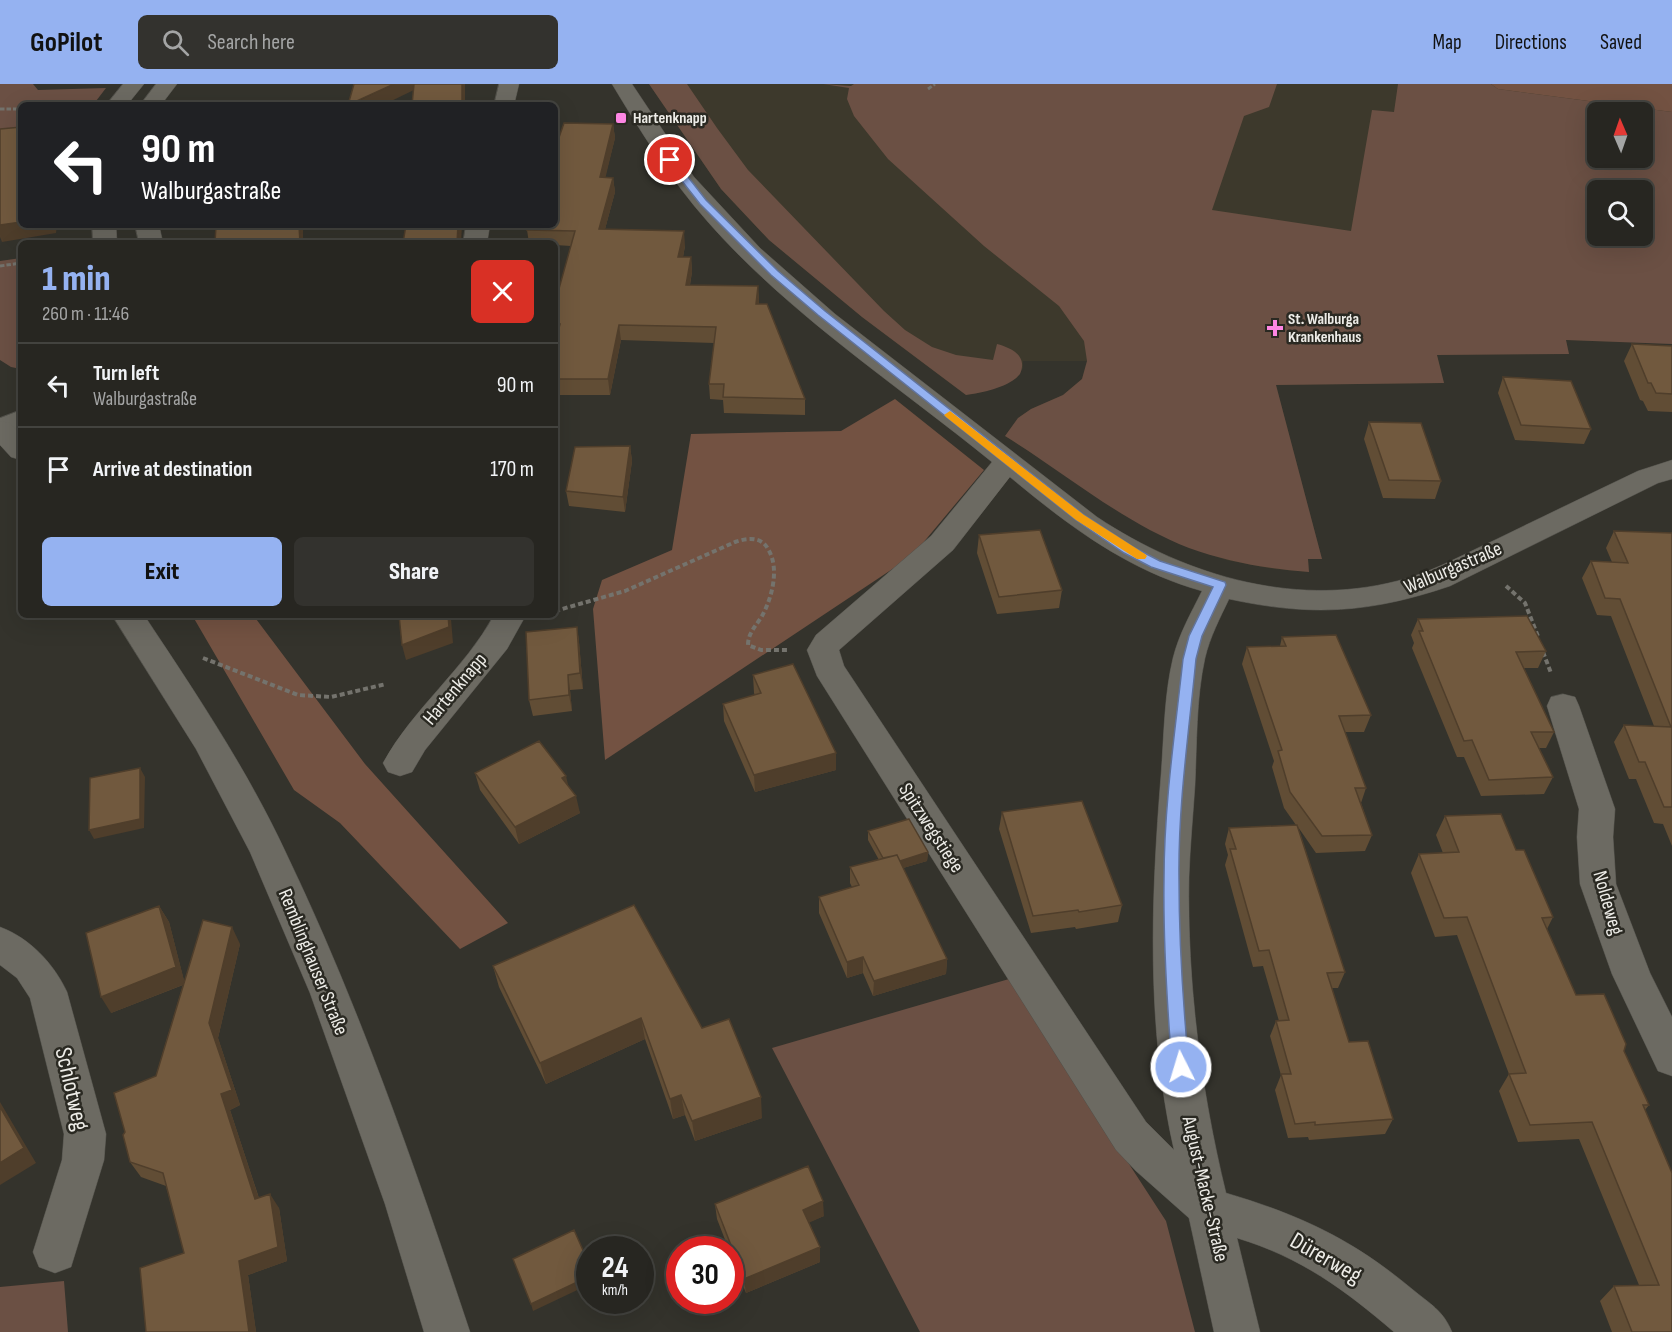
<!DOCTYPE html>
<html lang="en">
<head>
<meta charset="utf-8">
<style>
	:root { --surface:#272621; --page:#33322e; --text:#f1f3f6; --muted:#a4a5a5; --line:#43433f; --accent:#95b2f1 }
	body { margin:0; font-family:"Sofia Sans Condensed",sans-serif; background:var(--page); color:var(--text); height:100vh; display:flex; flex-direction:column; font-size:22px; white-space:nowrap }
	* { box-sizing:border-box; margin:0 }
	p { font-size:20px; color:var(--muted) }
	.icon { flex:none; width:33px; height:33px; fill:none; stroke:currentColor; stroke-width:2; stroke-linecap:round; stroke-linejoin:round }
	.map { position:relative; flex:1; overflow:hidden }
	.drawer { position:absolute; left:18px; top:156px; width:540px; height:378px; display:flex; flex-direction:column; background:var(--surface); border-radius:9px; box-shadow:0 6px 24px #0002,0 0 0 2px var(--line) }
	.drawer>* { flex:none }
	.hud { position:absolute; left:18px; top:18px; width:540px; height:126px; border-radius:9px; box-shadow:0 6px 24px #0002,0 0 0 2px var(--line); background:#202124; color:#fff; overflow:hidden }
	.needle { width:39px; rotate:358deg }
	.tools { position:absolute; left:1587px; top:18px; display:grid; gap:12px }
	.tools a { display:grid; place-items:center; width:66px; height:66px; border-radius:9px; background:var(--surface); box-shadow:0 6px 24px #0002,0 0 0 2px var(--line); font-size:30px }
	.speed { position:absolute; left:576px; top:1152px; display:flex; gap:12px; font-size:30px; font-weight:700; text-align:center }
	.speed>* { display:grid; place-content:center; width:78px; height:78px; border-radius:50%; background:var(--surface); box-shadow:0 6px 24px #0002,0 0 0 2px var(--line); line-height:1 }
	.speed small { font-size:15px; font-weight:400 }
	.speed .limit { border:9px solid #d22; background:#fff; color:#111 }
	.pin { position:absolute; display:grid; place-items:center; width:51px; height:51px; color:#fff; margin:-26px; border:3px solid #fff; border-radius:50%; box-shadow:0 2px 6px #0007 }
	.me { position:absolute; width:66px; margin:-33px; rotate:355deg; stroke-linejoin:round; filter:drop-shadow(0 0 4px #0008) }
	.turn { display:flex; align-items:center; gap:21px; height:126px; padding:0 24px; font-size:27px }
	.turn .icon { width:78px; height:78px; stroke-width:2.5 }
	.turn b { display:block; font-size:42px; line-height:51px }
	.round { display:grid; place-items:center; flex:none; width:63px; height:63px; border-radius:9px; background:var(--page) }
	.overview { display:flex; align-items:center; justify-content:space-between; height:102px; padding:0 24px }
	h1 { font-size:36px; font-weight:800; line-height:45px; color:var(--accent) }
	.button { display:flex; gap:12px; margin-top:auto; padding:12px 24px }
	.button a { flex:1; height:69px; border-radius:9px; background:var(--accent); color:#111; font-size:24px; font-weight:800; line-height:69px; text-align:center }
	.button a+a { background:var(--page); color:var(--text) }
	ul { padding:0; list-style:none }
	li { display:flex; align-items:center; gap:18px; height:84px; padding:0 24px; border-top:2px solid var(--line) }
	li div { flex:1 }
	li b { display:block; font-size:22px }
	li em { font-style:normal }
	header { display:flex; align-items:center; gap:36px; box-sizing:border-box; height:84px; padding:0 30px; background:var(--accent); color:#111 }
	header strong { font-size:28px }
	nav { display:flex; gap:33px; margin-inline-start:auto; font-size:21px }
	.search { width:420px; height:54px; background:var(--page); display:flex; align-items:center; gap:15px; box-sizing:border-box; padding:0 21px; border-radius:9px; color:var(--muted); font-size:22px }
	.map>svg:first-child { display:block }
</style>
</head>
<body>
<header>
<strong>GoPilot</strong>
<div class="search"><svg class="icon" aria-label="search" viewBox="0 0 24 24"><circle cx="10" cy="10" r="6"/><path d="M15 15l6 6"/></svg>Search here</div>
<nav><a>Map</a><a>Directions</a><a>Saved</a></nav>
</header>
<div class="map">
<svg width="1672" height="1248" viewBox="0 0 1672 1248">
	<rect width="100%" height="100%" fill="#34332c"/>
	<!-- built -->
	<path fill="#3d392c" fill-rule="evenodd" d="M649 0H1672V260L1566 256 1569 270 1437 271 1444 299 1276 301 1322 475H1308L1309 488 1274 485 1226 476 1187 463 1147 443 1005 352 1018 334 1031 325 1063 311 1082 295 1087 277H1023V284L1017 294 983 308 966 311 862 233 769 156 721 105ZM1598 28H1642V74H1598ZM1598 106H1642V152H1598Z"/>
	<!-- green -->
	<path fill="#6b5044" fill-rule="evenodd" d="M0 0H33L38 6 106 4 93 21H21V51L0 66Z
		M649 0H687L717 44 748 86 884 227 905 246 932 263 956 271 993 276 997 260C1012 264 1028 272 1020 290 1008 304 983 308 966 311L862 233 769 156 721 105Z
		M823 0 851 2 854 0H1277L1269 23 1244 32 1212 126 1351 147 1372 26 1394 28 1398 0H1491L1498 5 1672 28V260L1566 256 1569 270 1437 271 1444 299 1276 301 1322 475H1308L1309 488C1268 485 1228 478 1189 464 1122 438 1065 389 1005 352L1018 334 1031 325 1063 311 1082 295 1087 277 1084 257 1059 222 984 162 888 75 854 32 847 15 849 4ZM1598 28H1642V74H1598ZM1598 106H1642V152H1598Z
		M21 174V285L11 283 0 276V177Z
		M1009 895 1166 1137 1195 1248H920L772 964Z
		M64 1197 68 1248H0V1203Z"/>
	<!-- forest -->
	<path fill="#735242" d="M1491 0H1672V28L1498 5Z
		M895 315 984 386 912 472 605 676 593 525 602 496 672 466 691 350 841 347Z
		M192 531H253L365 680 508 839 460 865 340 739 294 706Z"/>
	<g fill="none" stroke-linecap="round" stroke-linejoin="round">
		<defs>
			<path id="street" d="M123 0H144L127 21H106Z
				M156 0H177L161 21H140Z
				M499 0H519L514 21H494Z
				M612 0H632L694 93 760 164 835 230 1097 433C1187 493 1301 526 1408 494 1438 485 1466 469 1495 456 1542 433 1590 410 1638 387L1672 376V395L1658 399 1450 502C1370 529 1312 533 1229 515 1220 534 1210 553 1205 574 1196 615 1197 660 1195 701 1193 732 1190 762 1189 793 1187 899 1201 1006 1226 1109 1300 1131 1352 1155 1412 1205 1430 1220 1443 1226 1452 1248H1394C1344 1205 1300 1173 1237 1154L1260 1248H1214L1189 1134 1136 1087 1116 1066 817 592 807 566 816 551 931 452 992 378C896 300 790 231 708 138 670 95 641 48 612 0ZM1010 393C1069 442 1127 486 1202 507 1191 529 1179 550 1173 574 1164 611 1164 653 1161 691 1151 815 1146 943 1174 1066L1146 1038 844 582 839 566 953 466Z
				M92 141H116L117 159H93Z
				M135 141H159L163 159H139Z
				M466 141H490L487 159H463Z
				M21 326V344L0 352V334Z
				M494 531H526L507 565 425 666 412 688 400 692 388 688 383 679C413 624 465 585 494 531Z
				M1563 610 1575 613 1579 622 1615 725 1613 753 1616 800 1650 889 1672 933V992L1658 987 1612 890 1580 800 1577 753 1579 725 1547 622 1551 613Z
				M0 843C30 854 54 880 67 908L106 1050 104 1076 71 1183 55 1189 39 1183 33 1168 62 1076 64 1050 30 914 17 894 0 881Z"/>
			<path id="secondary" d="M0 337 10 339 21 351V376L11 373 0 361Z
				M112 531H144C195 608 247 685 286 769 360 923 416 1086 470 1248H424L385 1120 310 909 250 768 196 665Z"/>
		</defs>
		<!-- street casing -->
		<use href="#street" stroke="#52514b" stroke-width="1"/>
		<!-- secondary casing -->
		<use href="#secondary" stroke="#52514b" stroke-width="1"/>
		<!-- path-far1 -->
		<path stroke="#74736d" stroke-width="3" stroke-dasharray="4.5 2" stroke-linecap="butt" d="M928 5 935 0
			M0 25H21
			M0 182 21 179"/>
		<!-- path -->
		<path stroke="#74736d" stroke-width="4" stroke-dasharray="5 3" stroke-linecap="butt" d="M1506 502 1525 519 1539 555
			M555 527 625 507 735 458C747 454 761 452 768 465 780 484 772 514 762 532 756 542 748 549 748 561L761 566H787
			M1543 568 1551 589
			M203 574 298 611 331 613 386 600"/>
		<!-- street -->
		<use href="#street" fill="#6c6a62" fill-rule="evenodd"/>
		<!-- secondary -->
		<use href="#secondary" fill="#6c6a62" fill-rule="evenodd"/>
	</g>
	<!-- wall -->
	<path fill="#614d35" d="M613 40 615 54 605 93 613 94 615 108 605 145 685 162 683 173H691L692 188 690 201 758 202 759 220 805 315V331L724 329 723 316 710 315 709 300 714 259 621 256 610 311H555V260L556 256H555V219L571 162 555 161V159H529L527 146Z
		M1632 260 1672 262V328L1648 327 1643 317 1640 316 1624 277Z
		M1503 293 1591 345 1584 360 1515 356 1498 309Z
		M1369 338 1441 397 1435 415 1383 414 1364 355Z
		M630 362 632 377 625 428 569 422 566 407Z
		M1614 447 1672 449V762L1663 740 1654 739 1636 695H1629L1614 658 1624 641 1654 642 1611 532 1597 531 1582 494 1591 477 1612 478 1606 464Z
		M979 451 1062 506 1059 524 997 530 977 469Z
		M1418 535 1546 567 1538 584H1524L1554 648 1546 664H1539L1553 693 1544 710 1481 712 1464 673H1457L1412 564 1414 559 1411 551Z
		M577 543 579 558 583 605 570 606 572 627 533 632 529 616Z
		M1282 553 1371 631 1364 648H1345L1366 704 1361 719 1372 751 1365 767 1316 769 1298 743 1345 888 1338 904H1332L1349 958 1393 1035 1385 1050 1309 1056 1308 1053 1288 1054 1275 1006 1281 991 1270 952 1276 937H1279L1263 882 1253 883 1225 781 1228 771 1225 760 1229 744 1296 741 1284 724 1272 683 1274 677 1242 580 1247 563 1280 562Z
		M753 591 836 686 755 708 724 637 723 620 755 611 754 609Z
		M475 689 568 702 580 729 519 760 480 706Z
		M1002 728 1122 821 1118 838 1076 845 1075 843 1031 849 999 745Z
		M1445 732 1516 766 1553 833 1547 845 1576 911 1624 967 1649 1021 1645 1026 1672 1248H1612L1600 1217 1614 1202 1639 1201 1579 1055 1518 1058 1499 1007 1509 990 1457 851 1435 853 1411 789 1419 770 1443 769 1436 751Z
		M868 747 928 768 927 777 903 784 947 875 946 890 873 912 863 889 847 894 819 829V813L852 803 850 799V783L879 776 868 756Z
		M159 822 169 838 184 897 240 860 218 954 240 1021 230 1026 259 1114 279 1124 287 1177 248 1191 256 1248H146L184 1169 166 1102 141 1093 130 1078 183 901 111 929Z
		M493 882 702 944 762 1034 695 1057 685 1031 673 1035 645 955 546 1000 499 903Z
		M715 1120 824 1132 809 1138 820 1163V1178L746 1209 730 1170V1166H729L717 1135Z"/>
	<!-- shaded-wall -->
	<path fill="#4f3e2b" d="M394 0H417L418 4 383 21H350Z
		M462 0H465V21H462Z
		M613 40 615 54 602 108 600 93Z
		M613 94 615 108 601 160 599 145Z
		M21 138V141H57L56 149 2 158 0 153V141Z
		M299 141H303V159H300Z
		M458 141H462L461 159H457Z
		M684 147 685 162 680 188 678 173Z
		M691 173 692 188 687 216 686 201Z
		M758 202 759 218 757 235 756 220Z
		M619 241 621 256 610 311 608 295Z
		M630 362 632 377 625 428 623 413Z
		M448 531H468V532L451 535 453 559 406 576 402 561Z
		M577 543 579 558 583 605 580 589Z
		M568 591 570 606 572 627 569 611Z
		M836 669V686L755 708 754 691Z
		M140 684 145 693 144 744 94 755 89 746Z
		M566 692 570 709 562 694Z
		M576 712 580 729 519 760 515 743Z
		M928 768 927 777 886 789 887 781Z
		M159 822 169 838 185 900 111 929 101 913Z
		M232 843 240 860 218 954 240 1021 230 1026 264 1130 255 1115 221 1010 209 939Z
		M863 873V889L847 894V878Z
		M947 875 946 890 873 912 874 897Z
		M641 934 645 955 546 1000 540 979Z
		M681 1011 685 1031 673 1035 670 1015Z
		M761 1013 762 1034 695 1057 692 1037Z
		M0 1018 36 1079 0 1101Z
		M270 1110 279 1124 287 1177 248 1191 256 1248H249L239 1177Z
		M823 1117 824 1132 804 1141 803 1126Z
		M820 1163V1178L746 1209 744 1195Z
		M590 1192V1200L533 1227 531 1220Z"/>
	<!-- building -->
	<path fill="#71593e" stroke="#4f3e2b" stroke-width="1.5" d="M354 0H394L348 21Z
		M414 0H462V21H412Z
		M564 39 613 40 600 93 613 94 599 145 684 147 678 173H691L686 201 758 202 756 220H767L805 315 723 313 724 300H709L716 243 619 241 608 295H555V283L558 268H555V260L560 240H555V219L575 147 527 146 529 141H555V65Z
		M21 43V138L0 141V45Z
		M216 141H299L300 159H215Z
		M406 141H458L457 159H403Z
		M1632 260 1672 262V310L1656 309 1651 299H1648Z
		M1503 293 1571 297 1591 345 1521 341Z
		M1369 338 1421 339 1441 397 1389 396Z
		M630 362 623 413 566 407 575 363Z
		M1040 446 1062 506 999 513 979 451Z
		M1614 447 1672 449V723H1664L1645 678H1639L1624 641 1671 643 1620 515 1605 514 1591 477 1628 479Z
		M399 531H448L449 543 402 561Z
		M1527 532 1546 567 1516 568 1554 648H1531L1553 693 1489 696 1472 656 1464 657 1419 547H1423L1418 535Z
		M577 543 580 589 568 591 569 611 529 616 526 548Z
		M1336 551 1371 631 1339 632 1366 704H1355L1372 751 1322 752 1290 708 1278 667 1282 666 1247 563 1286 562 1282 553Z
		M793 580 836 669 754 691 723 620 761 609 753 591Z
		M539 657 566 692 562 694 576 712 515 743 475 689Z
		M140 684V735L89 746 90 694Z
		M1082 717 1122 821 1079 828 1078 826 1033 832 1002 728Z
		M1501 730 1516 766H1524L1553 833 1542 834 1576 911 1604 910 1626 960 1624 967 1649 1021H1643L1672 1089V1248H1632L1614 1202 1659 1201 1592 1038 1530 1041 1509 990 1526 989 1467 833 1444 834 1419 770 1459 768 1445 732Z
		M909 735 928 768 900 777 897 771 883 774 868 747Z
		M1297 741 1345 888 1327 889 1349 958 1368 957 1393 1035 1315 1041V1038L1295 1040 1281 990H1291L1276 937 1289 936 1269 866 1259 867 1230 765H1236L1229 744Z
		M897 771 947 875 874 897 863 873 847 878 819 813 859 801 850 783Z
		M634 821 702 944 729 935 761 1013 692 1037 681 1011 670 1015 641 934 540 979 493 882Z
		M159 822 176 883 101 913 86 849Z
		M203 836 232 843 209 939 232 1006 221 1010 255 1115 270 1110 278 1163 239 1177 249 1248H146L140 1184 184 1169 163 1089 130 1078 123 1051 125 1048 114 1009 156 992Z
		M0 1023 24 1064 0 1079Z
		M808 1082 823 1117 803 1126 820 1163 744 1195 715 1120Z
		M574 1146 590 1182V1192L531 1220 513 1175Z"/>
	<!-- route -->
	<path fill="#95b2f1" stroke="#61749d" stroke-width="1.5" d="M667 75H674L706 116 778 187 825 227 1084 431 1133 463 1160 477 1225 498 1226 501 1202 552 1196 575C1189 648 1178 721 1179 795 1179 858 1183 920 1189 983L1187 988 1181 990 1175 988 1172 983C1167 920 1163 858 1164 795 1164 721 1175 648 1183 575L1189 552 1213 503 1151 483 1124 469 1076 436 818 231 771 191 700 120 667 78Z"/>
	<!-- slow -->
	<path fill="#f59e0b" d="M950 327 1084 431 1145 470 1147 472 1145 475H1137L1076 436 946 333 944 331Z"/>
	<!-- markers -->
	<g fill="#fd86e3" stroke="#2a2922" stroke-width="2">
		<rect x="615" y="28" width="12" height="12" rx="3"/>
		<path d="M1272 235h6v6h6v6h-6v6h-6v-6h-6v-6h6z"/>
	</g>
	<g text-anchor="middle" dominant-baseline="central" stroke-width="5" stroke-linejoin="round" paint-order="stroke">
		<!-- far-poi labels -->
		<g font-size="16" font-weight="bold" fill="#edece7" stroke="#2a2922" text-anchor="start">
			<text x="633" y="34">Hartenknapp</text>
			<text x="1288" y="235">St. Walburga<tspan x="1288" dy="18">Krankenhaus</tspan></text>
		</g>
		<!-- street labels -->
		<g font-size="20" fill="#edece7" stroke="#2a2922">
			<text transform="translate(1453 484) rotate(-23)">Walburgastraße</text>
			<text transform="translate(455 605) rotate(-50)">Hartenknapp</text>
			<text transform="translate(931 744) rotate(57)">Spitzwegstiege</text>
			<text transform="translate(1608 819) rotate(74)">Noldeweg</text>
			<text transform="translate(313 878) rotate(68)">Remblinghauser Straße</text>
			<text transform="translate(1205 1105) rotate(77)">August-Macke-Straße</text>
		</g>
		<!-- near-street labels -->
		<g font-size="24" fill="#edece7" stroke="#2a2922">
			<text transform="translate(72 1005) rotate(77)">Schlotweg</text>
			<text transform="translate(1326 1174) rotate(30)">Dürerweg</text>
		</g>
	</g>
</svg>
<div class="tools">
<a><svg class="needle" viewBox="-14 -14 28 28"><path d="M0-13l5 13h-10z" fill="#e53935"/><path d="M0 13l5-13h-10z" fill="#a4a5a5"/></svg></a>
<a><svg class="icon" aria-label="search" viewBox="0 0 24 24"><circle cx="10" cy="10" r="6"/><path d="M15 15l6 6"/></svg></a>
</div>
<div class="speed"><div>24<small>km/h</small></div><div class="limit">30</div></div>
<div class="pin" style="left:670px;top:76px;background:#d93025"><svg class="icon" aria-label="arrive" viewBox="0 0 24 24"><path d="M6 21V4h12l-3 4 3 4H6"/></svg></div>
<svg class="me" style="left:1181px;top:983px" viewBox="-20 -20 40 40"><circle r="17" fill="#95b2f1" stroke="#fff" stroke-width="3"/><path d="M0-11L8 9 0 5-8 9z" fill="#fff"/></svg>
<div class="hud">
<div class="turn"><svg class="icon" aria-label="left" viewBox="0 0 24 24"><path d="M17 20v-9H6M10 6l-5 5 5 5"/></svg><div><b>90 m</b>Walburgastraße</div></div>
</div>
<section class="drawer">
<div class="overview"><div><h1>1 min</h1><p>260 m · 11:46</p></div><a class="round" style="background:#d93025;color:#fff"><svg class="icon" aria-label="close" viewBox="0 0 24 24"><path d="M6 6l12 12M18 6L6 18"/></svg></a></div>
<ul>
<li><svg class="icon" aria-label="left" viewBox="0 0 24 24"><path d="M17 20v-9H6M10 6l-5 5 5 5"/></svg><div><b>Turn left</b><p>Walburgastraße</p></div><em>90 m</em></li>
<li><svg class="icon" aria-label="arrive" viewBox="0 0 24 24"><path d="M6 21V4h12l-3 4 3 4H6"/></svg><div><b>Arrive at destination</b></div><em>170 m</em></li>
</ul>
<div class="button"><a>Exit</a><a>Share</a></div>
</section>
</div>
</body>
</html>
